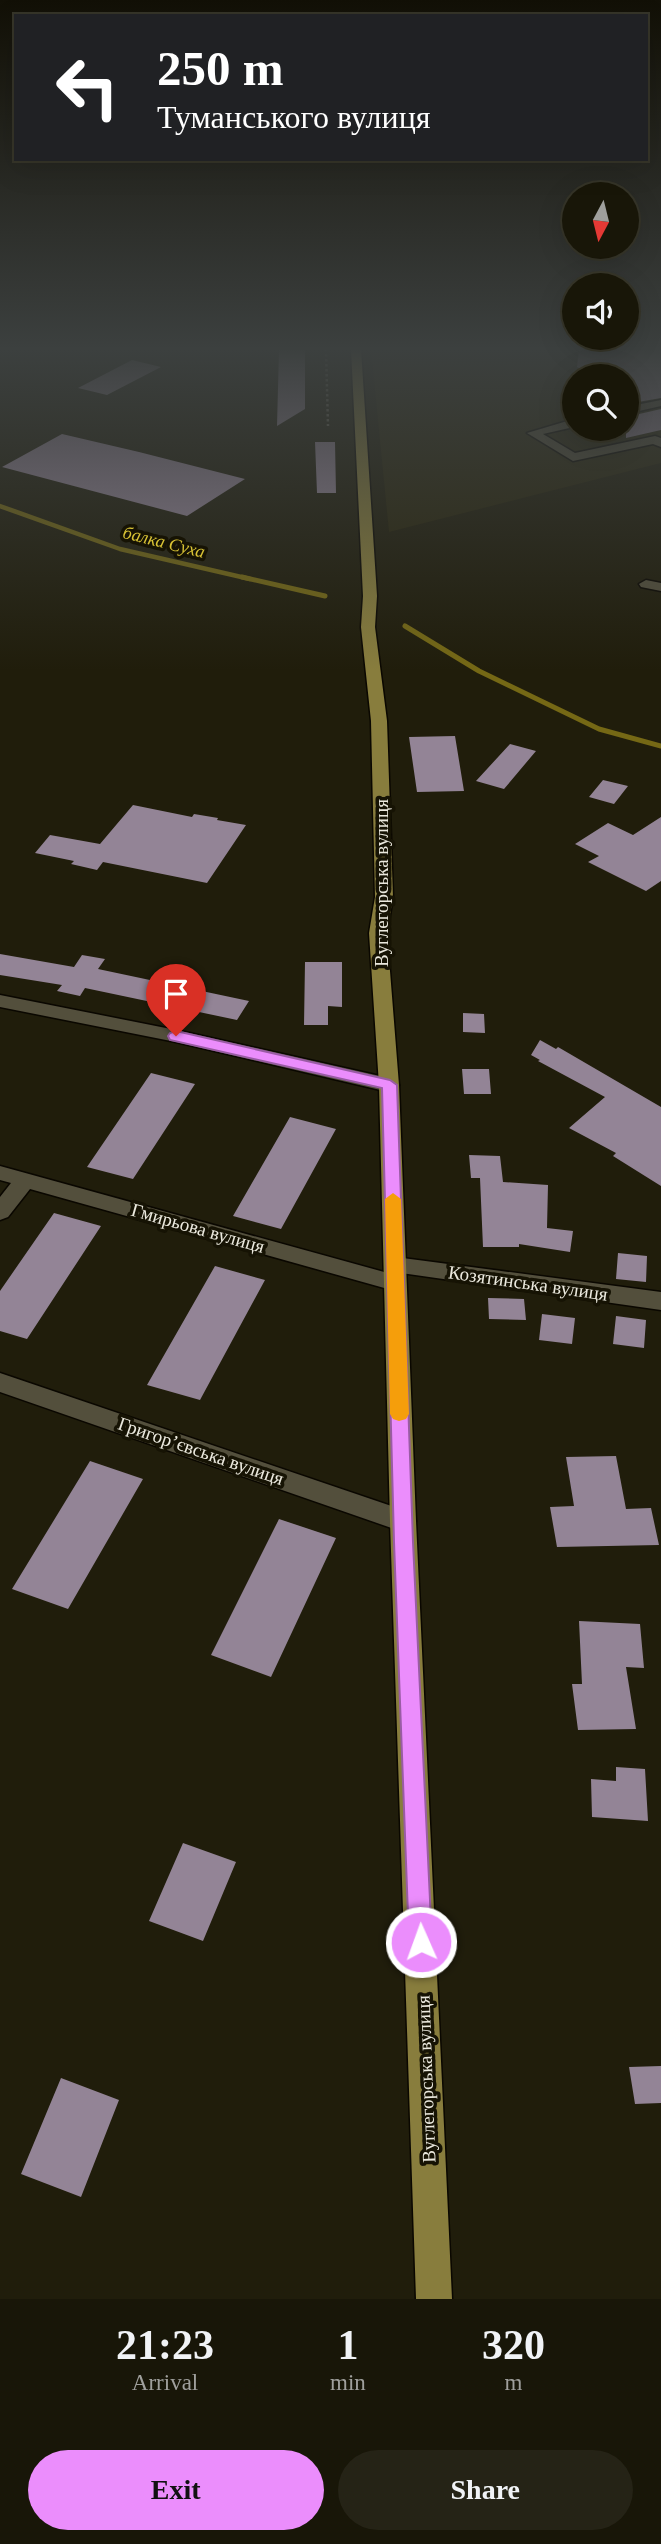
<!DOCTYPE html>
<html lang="en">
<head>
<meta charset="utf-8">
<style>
	:root { --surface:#181608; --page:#252316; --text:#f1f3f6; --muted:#9f9f9c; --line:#363529; --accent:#eb8dfc }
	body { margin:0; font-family:Georgia,serif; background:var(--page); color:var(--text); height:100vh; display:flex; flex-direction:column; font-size:26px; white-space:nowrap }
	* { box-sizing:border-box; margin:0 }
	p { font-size:23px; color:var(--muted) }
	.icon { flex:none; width:38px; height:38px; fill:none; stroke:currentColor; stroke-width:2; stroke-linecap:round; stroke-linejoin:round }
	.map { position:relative; height:2299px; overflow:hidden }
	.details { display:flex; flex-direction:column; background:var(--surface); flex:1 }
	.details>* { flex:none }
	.guide { position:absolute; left:14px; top:14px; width:634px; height:147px; border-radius:0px; box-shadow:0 7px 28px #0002,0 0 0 2px var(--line); background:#202124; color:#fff; overflow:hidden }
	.needle { width:46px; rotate:187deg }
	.controls { position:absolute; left:562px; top:182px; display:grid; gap:14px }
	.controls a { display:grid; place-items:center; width:77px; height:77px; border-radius:50%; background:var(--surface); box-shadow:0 7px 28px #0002,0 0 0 2px var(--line); font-size:35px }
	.pin { position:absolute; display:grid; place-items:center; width:60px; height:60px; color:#fff; margin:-72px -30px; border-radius:50% 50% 50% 0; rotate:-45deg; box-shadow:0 0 7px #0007 }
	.pin .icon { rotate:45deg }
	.me { position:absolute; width:77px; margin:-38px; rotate:358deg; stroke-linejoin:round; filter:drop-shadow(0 0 5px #0008) }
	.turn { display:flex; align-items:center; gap:24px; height:147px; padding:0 28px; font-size:32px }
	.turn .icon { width:91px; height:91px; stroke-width:2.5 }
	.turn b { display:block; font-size:49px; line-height:60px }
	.eta { display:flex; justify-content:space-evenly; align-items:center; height:119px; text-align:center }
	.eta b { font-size:42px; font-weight:700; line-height:49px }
	.button { display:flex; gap:14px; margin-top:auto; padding:14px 28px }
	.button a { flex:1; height:80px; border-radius:42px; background:var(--accent); color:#111; font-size:28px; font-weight:700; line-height:80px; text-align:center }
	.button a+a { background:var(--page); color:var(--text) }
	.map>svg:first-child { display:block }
</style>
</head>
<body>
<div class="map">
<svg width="661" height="2299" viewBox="0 0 661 2299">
	<rect width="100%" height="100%" fill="#201d0b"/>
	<!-- built -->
	<path fill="#2a260d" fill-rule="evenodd" d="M371 349H626L661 356V463L389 532ZM574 376H626V429H574Z"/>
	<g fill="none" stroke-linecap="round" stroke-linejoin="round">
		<!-- stream-far1 -->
		<path stroke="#756815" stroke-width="4.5" d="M0 506 120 549 250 579"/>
		<!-- stream -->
		<path stroke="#756815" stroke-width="5" d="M242 577 325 596
			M405 626 479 671 599 729 661 746"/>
	</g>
	<!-- building -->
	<path fill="#938496" d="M279 349H305V409L277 426Z
		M579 349H661V398L626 404V376H598L577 367Z
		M132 360 161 367 107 395 78 388Z
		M661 409V430L626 438V417Z
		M62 434 139 452 245 479 187 516 2 467Z
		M315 442H335L336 493H317Z
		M455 736 464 791 417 792 409 737Z
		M510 744 536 751 504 789 476 781Z
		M603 780 628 786 614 804 589 797Z
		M133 805 192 817 194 814 218 818 217 820 246 825 207 883 103 862 97 870 71 864 74 861 35 853 50 835 100 844Z
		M661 817V881L646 891 588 862 599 856 575 844 608 823 633 835Z
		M0 954 74 967 82 955 105 959 98 969 249 1001 237 1020 85 988 80 996 57 991 62 985 0 975Z
		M305 962H342V1007L328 1006V1025H304Z
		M463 1013 484 1014 485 1033 463 1032Z
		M540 1040 556 1049 558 1047 661 1107V1186L613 1156 616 1153 569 1128 605 1097 538 1061 540 1060 531 1055Z
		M462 1069H489L491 1094H464Z
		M151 1073 195 1084 133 1179 87 1167Z
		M290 1117 336 1129 281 1229 233 1216Z
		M469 1155 500 1156 503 1182 548 1185 547 1228 573 1231 570 1252 519 1244V1247H483L480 1178H471Z
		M54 1213 101 1226 27 1339 0 1331V1291Z
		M618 1253 647 1256 646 1282 616 1279Z
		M215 1266 265 1280 200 1400 147 1385Z
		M488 1298 524 1299 526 1320 489 1319Z
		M542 1314 575 1318 572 1344 539 1340Z
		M616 1316 646 1320 644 1348 613 1344Z
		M616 1456 626 1509 651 1508 659 1545 557 1547 550 1507 574 1506 566 1457Z
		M90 1461 143 1479 68 1609 12 1589Z
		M279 1519 336 1538 271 1677 211 1655Z
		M579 1621 640 1624 644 1668 626 1667 636 1729 578 1730 572 1684H582Z
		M616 1767 645 1769 648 1821 592 1817 591 1779 616 1781Z
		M183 1843 236 1862 203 1941 149 1921Z
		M661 2066V2103L635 2104 629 2067Z
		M61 2078 119 2100 81 2197 21 2174Z"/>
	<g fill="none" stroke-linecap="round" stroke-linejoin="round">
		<defs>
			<path id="minor" d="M661 400V406L626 414V407Z
				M574 419V427L543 434 575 453 655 436 661 438V447L653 444 573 461 527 433Z
				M646 580 661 583V591L641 587 639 584Z
				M0 995 176 1030 389 1078 396 1080 399 1085 396 1090 389 1092 176 1042 0 1007Z
				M0 1166 395 1275 403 1277 406 1283 403 1289 395 1291 30 1189 8 1217 0 1220V1197L11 1183 0 1180Z
				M395 1257 661 1292V1310L387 1271 384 1265 387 1259Z
				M0 1373 412 1513 416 1521 412 1529 403 1532 0 1392Z"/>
			<path id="major" d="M351 349H361L377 596 375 627 387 721 393 897 387 933 399 1085 416 1521 452 2299H416L390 1521 379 1085 369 933 375 897 371 721 361 627 363 596Z"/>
		</defs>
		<!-- minor casing -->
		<use href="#minor" stroke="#0a0700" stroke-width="3"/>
		<!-- major casing -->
		<use href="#major" stroke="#0a0700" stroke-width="3"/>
		<!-- path -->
		<path stroke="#6d6a5b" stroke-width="2.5" stroke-dasharray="2.5 2.5" stroke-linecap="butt" d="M326 349 328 426"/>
		<!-- minor -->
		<use href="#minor" fill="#534f3c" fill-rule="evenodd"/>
		<!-- major -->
		<use href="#major" fill="#887d3d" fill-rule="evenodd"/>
	</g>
	<!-- sky -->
	<linearGradient id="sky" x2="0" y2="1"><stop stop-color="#121006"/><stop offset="0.52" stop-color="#3c403f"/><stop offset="1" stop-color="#3c403f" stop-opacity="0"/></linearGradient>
	<rect width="661" height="671" fill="url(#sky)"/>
	<!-- route -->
	<path fill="#eb8dfc" stroke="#995ca4" stroke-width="2" d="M176 1031 390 1080 397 1085 413 1542 432 1942 429 1951 421 1954 412 1951 409 1942 394 1542 382 1088 170 1040 168 1036 170 1033Z"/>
	<!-- slow -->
	<path fill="#f59e0b" d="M393 1193 401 1199 409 1414 406 1419 399 1421 393 1419 390 1414 385 1199Z"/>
	<g text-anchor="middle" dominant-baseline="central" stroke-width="7" stroke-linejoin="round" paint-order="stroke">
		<!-- far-water labels -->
		<g font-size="18" font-style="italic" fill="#d9c335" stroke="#161304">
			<text transform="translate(164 542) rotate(14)">балка Суха</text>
		</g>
		<!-- street labels -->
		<g font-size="19" fill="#ebe9de" stroke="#161304">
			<text transform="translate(381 883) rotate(-90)">Вуглегорська вулиця</text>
			<text transform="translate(198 1228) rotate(16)">Гмирьова вулиця</text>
			<text transform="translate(528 1283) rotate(8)">Козятинська вулиця</text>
			<text transform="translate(201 1451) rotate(19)">Григор’євська вулиця</text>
			<text transform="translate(426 2079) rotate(-92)">Вуглегорська вулиця</text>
		</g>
	</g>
</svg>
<div class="controls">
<a><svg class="needle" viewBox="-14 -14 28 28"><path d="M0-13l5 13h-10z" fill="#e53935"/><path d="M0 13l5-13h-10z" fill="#9f9f9c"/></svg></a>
<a><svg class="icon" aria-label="sound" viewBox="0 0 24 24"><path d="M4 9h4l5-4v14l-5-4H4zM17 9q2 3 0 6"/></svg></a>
<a><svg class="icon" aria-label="search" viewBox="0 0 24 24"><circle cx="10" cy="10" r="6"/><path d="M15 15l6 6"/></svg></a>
</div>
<div class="pin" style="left:176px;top:1036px;background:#d93025"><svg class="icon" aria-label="arrive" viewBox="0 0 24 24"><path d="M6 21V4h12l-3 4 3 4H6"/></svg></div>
<svg class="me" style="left:421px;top:1942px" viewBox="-20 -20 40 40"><circle r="17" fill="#eb8dfc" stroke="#fff" stroke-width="3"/><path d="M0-11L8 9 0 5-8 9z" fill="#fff"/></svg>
<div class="guide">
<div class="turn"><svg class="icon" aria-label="left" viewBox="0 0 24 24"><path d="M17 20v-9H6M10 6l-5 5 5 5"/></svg><div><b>250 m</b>Туманського вулиця</div></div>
</div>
</div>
<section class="details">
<div class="eta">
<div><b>21:23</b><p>Arrival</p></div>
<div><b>1</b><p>min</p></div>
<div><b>320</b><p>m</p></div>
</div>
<div class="button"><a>Exit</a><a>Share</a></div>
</section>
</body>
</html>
